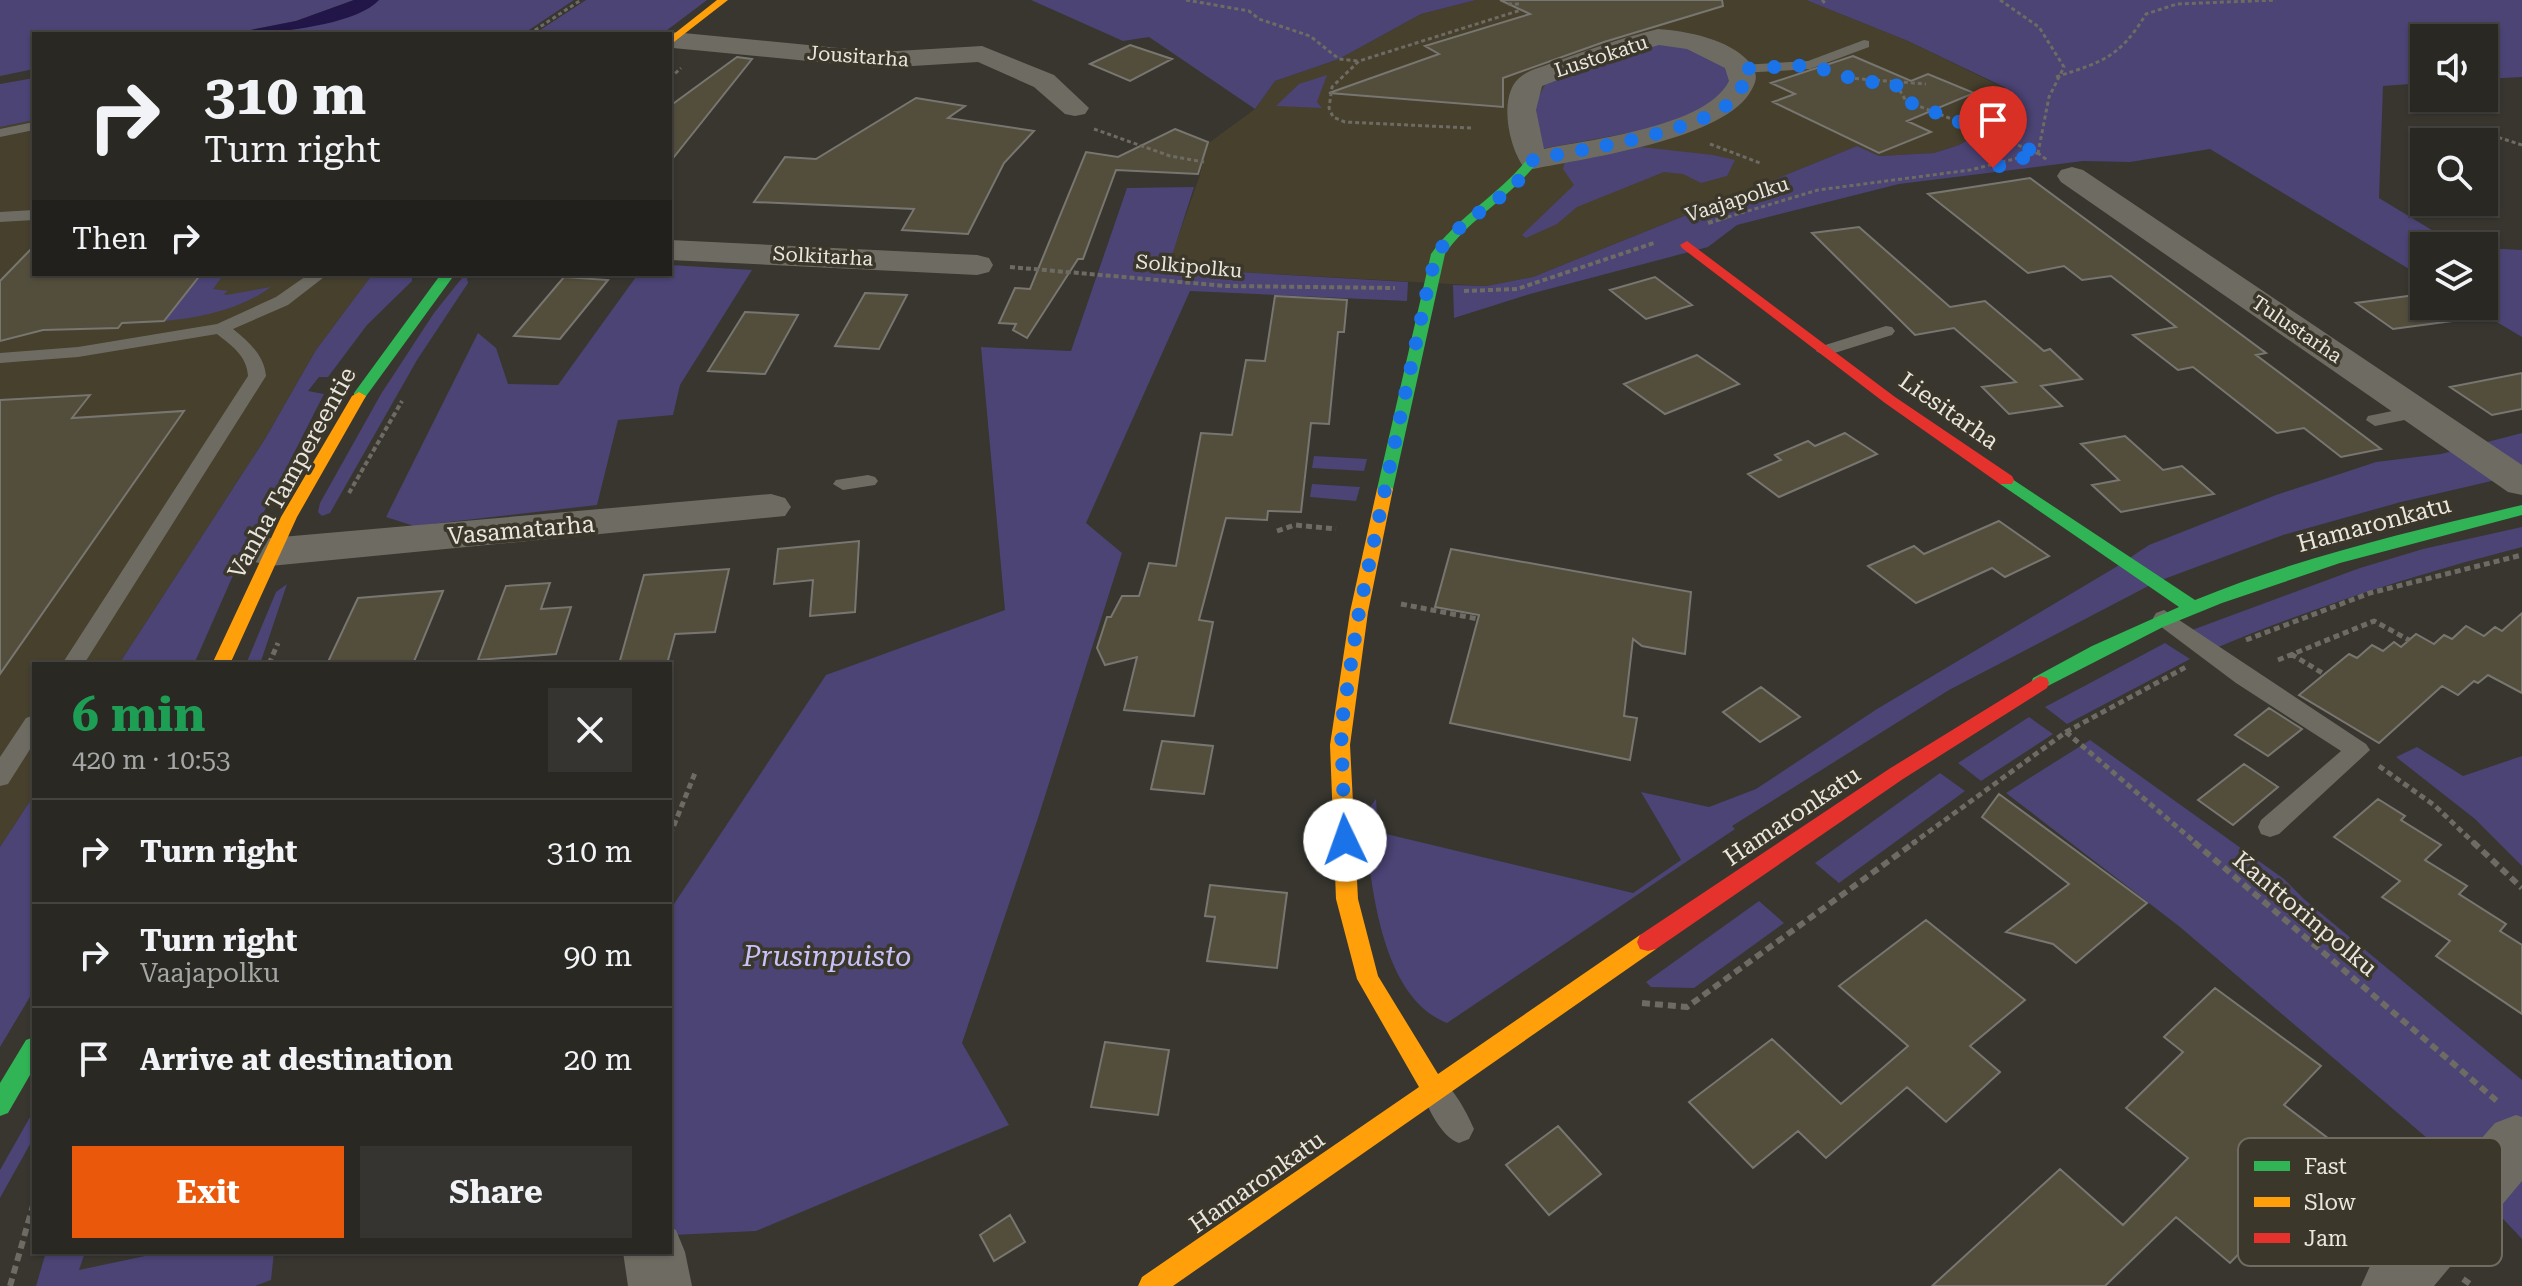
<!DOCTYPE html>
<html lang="en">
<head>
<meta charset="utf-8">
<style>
	:root { --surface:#2a2823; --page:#363430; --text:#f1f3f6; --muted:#a5a6a6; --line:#464441; --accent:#ea580c }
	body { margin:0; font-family:"Roboto Serif",serif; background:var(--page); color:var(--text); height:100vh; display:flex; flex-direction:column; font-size:30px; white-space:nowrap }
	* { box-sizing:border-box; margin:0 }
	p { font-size:26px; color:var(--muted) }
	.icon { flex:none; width:44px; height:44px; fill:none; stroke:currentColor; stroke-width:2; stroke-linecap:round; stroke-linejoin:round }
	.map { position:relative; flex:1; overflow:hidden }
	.details { position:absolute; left:32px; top:662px; width:640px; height:592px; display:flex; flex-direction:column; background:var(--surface); border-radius:0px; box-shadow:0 2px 6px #0004,0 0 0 2px var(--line) }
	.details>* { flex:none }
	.hud { position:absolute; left:32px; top:32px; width:640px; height:244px; border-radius:0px; box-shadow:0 2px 6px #0004,0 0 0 2px var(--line); background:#2a2823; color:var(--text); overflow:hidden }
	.buttons { position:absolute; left:2410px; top:24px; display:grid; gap:16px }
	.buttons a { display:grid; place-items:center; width:88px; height:88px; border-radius:0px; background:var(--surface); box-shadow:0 2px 6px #0004,0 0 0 2px var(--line); font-size:40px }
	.pin { position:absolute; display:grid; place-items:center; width:68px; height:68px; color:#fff; margin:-82px -34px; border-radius:50% 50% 50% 0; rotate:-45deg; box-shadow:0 0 8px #0007 }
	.pin .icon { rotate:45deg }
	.me { position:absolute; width:88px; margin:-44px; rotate:357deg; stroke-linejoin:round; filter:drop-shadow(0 0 6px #0008) }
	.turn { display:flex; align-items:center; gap:28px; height:168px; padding:0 40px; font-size:36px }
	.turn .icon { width:104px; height:104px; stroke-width:2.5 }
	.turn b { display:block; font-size:56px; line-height:68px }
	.then { display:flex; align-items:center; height:76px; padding:0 40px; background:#0003; gap:16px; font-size:30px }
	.round { display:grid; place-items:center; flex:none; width:84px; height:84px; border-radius:0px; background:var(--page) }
	.overview { display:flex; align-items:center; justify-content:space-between; height:136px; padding:0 40px }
	h1 { font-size:48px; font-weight:700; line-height:60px; color:#1e9e55 }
	.primary-button { display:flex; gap:16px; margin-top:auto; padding:16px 40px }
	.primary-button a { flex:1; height:92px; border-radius:0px; background:var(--accent); color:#fff; font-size:32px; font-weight:700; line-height:92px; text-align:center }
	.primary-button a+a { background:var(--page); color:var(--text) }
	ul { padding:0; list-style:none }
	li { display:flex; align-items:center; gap:24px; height:104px; padding:0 40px; border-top:2px solid var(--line) }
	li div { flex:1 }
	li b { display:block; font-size:30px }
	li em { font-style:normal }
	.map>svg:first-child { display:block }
</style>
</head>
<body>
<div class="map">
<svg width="2522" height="1286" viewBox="0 0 2522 1286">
	<rect width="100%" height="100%" fill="#38362f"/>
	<!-- built -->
	<path fill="#46402d" d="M1476 0H1806L1908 41 2006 89 1982 131 1959 145 1934 153 1879 156 1857 146 1533 277 1486 286 1167 268 1200 175 1206 145 1255 109 1275 81 1339 59 1421 14Z
		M34 120V274H373L316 350 265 439 119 664H34V795L0 847V127Z"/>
	<!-- green -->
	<path fill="#4b4475" d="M0 0H354L296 21 230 34H34V69L0 76Z
		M379 0H574L523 34H274L354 15Z
		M586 0H707L662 34H534Z
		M1031 0H1476L1421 14 1339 59 1275 81 1255 109 1149 37 1123 41Z
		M1806 0H2522V77L2484 79V38H2424V83L2383 86 2379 198 2458 246H2424V278L2210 149 2130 162 2083 161 1899 184 1737 225 1708 247 1530 294 1454 318 1453 285 1486 286 1533 277 1857 146 1879 156 1934 153 1959 145 1983 131 2006 88 1908 41Z
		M1654 42 1683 43 1734 71 1722 101 1661 127 1541 149 1536 144V102L1547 81Z
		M1327 75 1317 102 1322 108 1276 106 1299 84Z
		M34 78V120L0 127V84Z
		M1623 145 1713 155 1735 160 1727 176 1701 183 1683 174 1664 172 1577 207 1557 224 1526 238 1522 235 1574 185 1563 169 1565 162Z
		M1194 187 1168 268 1408 282 1407 301 1190 291 1086 523 1122 553 1038 818 962 1043 1009 1125 756 1231 673 1235 670 1219V910L826 675 1005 610 981 347 1071 351 1127 188Z
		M2484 248 2522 250V337L2470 306H2484Z
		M670 265 752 270 680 385 673 415 618 420 597 505 414 526 386 517 478 333 496 348 508 384 558 385 638 274H670Z
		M182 274H224L213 289 228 291 224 294 226 295 271 287C241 309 200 318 164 321L188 289Z
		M372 275H408L412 276V281L367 325 328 377H319L308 391 324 394 242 555 194 664H119L265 439 316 350Z
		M462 278H467L468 283 417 360 330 513 322 516 318 512 320 503 381 394 434 313Z
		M2522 433V474L2401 502 2283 535 2156 582 1949 690 1732 826 1735 829 1447 1023C1379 997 1370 877 1364 815L1376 799 1378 832 1633 893 1681 860 1641 792 1709 807 1756 789 1877 709 2116 567 2149 545 2276 495 2376 462 2441 454Z
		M1314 456 1367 459 1364 471 1312 468Z
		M1312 484 1360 487 1356 501 1310 497Z
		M2522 527V547C2417 574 2316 606 2216 648L2192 630 2360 568 2423 549Z
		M287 584 260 664H246L276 592Z
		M2165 643 2190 659 2067 724 2045 707Z
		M2029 717 2053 734 1981 781 1958 763Z
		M2090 740 2284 879 2305 900 2522 1080V1239L2427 1138 2180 927 2006 793Z
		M2417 747 2463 776 2522 756V866L2475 819 2396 757Z
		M1940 773 1965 791 1839 883 1815 863Z
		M34 795V990L0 1047V847Z
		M1759 901 1784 923 1694 988 1651 987 1646 982Z
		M34 1110V1137L0 1198V1170Z
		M46 1252H85L79 1270 164 1252H274L271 1280 255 1286H36Z"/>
	<!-- water -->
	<path fill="#221648" d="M354 0H379C354 27 266 34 230 34L296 21Z"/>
	<!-- building -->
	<path fill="#534d3c" stroke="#787670" stroke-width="2" d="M1500 0H1722L1723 6 1604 42 1503 78V107L1329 93 1439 54 1425 46 1530 14Z
		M1130 45 1172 59 1130 81 1090 64Z
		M1853 56 1911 81 1928 74 1974 93 1907 121 1931 132 1879 153 1773 102 1795 94 1771 83Z
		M737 57 752 59 670 162V106Z
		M916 98 965 106 948 118 1034 131 1004 163 968 234 902 230 914 209 754 202 785 157 816 159Z
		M1175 129 1208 142 1198 174 1116 170 1083 259H1078L1027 338 1013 330 1016 324 999 323 1015 288 1030 289 1086 152 1118 157Z
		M2030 178 2266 353 2256 355 2381 449 2341 457 2304 428 2277 433 2193 367 2178 370 2133 335 2176 327 2111 276 2082 280 2064 266 2028 273 1928 194Z
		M1859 227 1950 307 1985 301 2044 351 2050 349 2082 379 2041 386 2062 406 2009 414 1982 387 2016 382 1954 328 1915 335 1812 233Z
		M34 246V274H201L164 321 122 323 118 328 43 330 0 341V281Z
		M564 277 608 280 560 339 514 336Z
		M1655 277 1692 305 1646 319 1610 290Z
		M865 293 907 295 879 349 835 346Z
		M2415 295 2424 301V306H2431L2452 321 2393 329 2356 303Z
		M1275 296 1347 300 1344 332H1338L1329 424 1311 423 1301 512 1268 511 1267 520 1226 518 1199 620 1213 622 1194 716 1124 710 1137 657 1105 665 1097 648 1107 617H1111L1122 596H1139L1149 563 1176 566 1201 433 1232 435 1246 360 1265 361Z
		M745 312 798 315 765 374 708 371Z
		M1697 355 1739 384 1665 414 1624 384Z
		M2522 373V409L2492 415 2450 387Z
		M90 395 72 418 184 411 0 674V400Z
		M1845 433 1877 454 1779 497 1748 474 1781 460 1775 455 1808 441 1815 446Z
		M2125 436 2163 470 2182 466 2214 494 2121 512 2092 485 2119 480 2081 444Z
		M1999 521 2049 556 2005 577 1992 568 1916 603 1868 566 1914 546 1924 554Z
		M859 541 855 612 810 616 813 580 774 584 778 549Z
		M1451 549 1691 592 1685 654 1642 646 1633 639 1624 716 1637 718 1630 760 1450 723 1479 615 1435 607Z
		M729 569 715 632 675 634 667 664H619L644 575Z
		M550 583 541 609 571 607 556 654 478 660 506 586Z
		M443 591 413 664H327L358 598Z
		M2522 613V693L2488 675 2478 683 2474 681 2458 695 2442 686 2379 743 2299 695 2349 654 2357 658 2372 645 2383 651 2394 642 2401 647 2416 634 2434 644 2444 635 2452 639 2466 626 2484 636 2495 627 2502 631Z
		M1761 687 1800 717 1760 742 1723 712Z
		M2269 708 2302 729 2268 756 2235 735Z
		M1162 741 1213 746 1204 794 1151 789Z
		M2244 764 2278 787 2233 825 2198 800Z
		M1999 794 2147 903 2076 963 2053 944 2006 932 2069 884 1982 817Z
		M2378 799 2405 816 2401 820 2441 845 2425 860 2467 886 2459 894 2506 924 2500 931 2522 945V1014L2436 956 2450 941 2382 897 2400 881 2334 837Z
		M1210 885 1287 893 1277 968 1207 961 1215 917 1205 916Z
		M1926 920 2025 1000 1970 1046 2000 1072 1946 1122 1907 1087 1826 1158 1798 1131 1753 1168 1689 1102 1772 1039 1841 1104 1908 1046 1839 986Z
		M2215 988 2321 1066 2284 1105 2337 1145 2259 1233 2230 1263 2176 1217 2105 1286H1932L2060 1169 2123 1225 2188 1158 2126 1108 2183 1052 2164 1037Z
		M1105 1042 1169 1050 1158 1115 1091 1107Z
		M1558 1126 1601 1174 1549 1215 1506 1165Z
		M1010 1215 1025 1242 994 1261 980 1235Z"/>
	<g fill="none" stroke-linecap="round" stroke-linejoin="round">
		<!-- path-far3 -->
		<path stroke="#6e6b64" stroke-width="3" stroke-dasharray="4 3" stroke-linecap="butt" d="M1186 0 1249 11 1259 19 1310 36 1339 59 1358 61
			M1822 0 1825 3
			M2000 0 2039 27 2064 67 2049 97 2038 153
			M1508 4H1522
			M529 34 581 0
			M2056 77C2104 61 2119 58 2146 14L2177 4 2276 0
			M670 78 681 68
			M1848 78 1926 84
			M1896 84 1906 101 2038 153 2047 160
			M1471 128 1345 122 1333 117 1329 108 1332 87 1359 61 1521 10
			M1094 129 1170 156 1204 162
			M2485 133 2522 145
			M1710 144 1760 163
			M1721 219 1818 190 1970 170 2038 153"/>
		<!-- path-far2 -->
		<path stroke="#6e6b64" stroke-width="4" stroke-dasharray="5 3" stroke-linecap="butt" d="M1708 223 1727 217
			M1010 267 1226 286 1395 288
			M1464 291 1517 289 1654 243
			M349 493 402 401"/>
		<!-- path-far1 -->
		<path stroke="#6e6b64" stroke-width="5" stroke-dasharray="6 4" stroke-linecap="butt" d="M1277 531 1295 525 1336 529
			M1401 604 1478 619
			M2246 640 2370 593 2522 555
			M2291 654 2324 674
			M2278 660 2374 621 2409 640
			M269 664 278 643
			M2066 732 2197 844
			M2379 766 2434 805 2475 844
			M670 835 695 773
			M1912 844 2066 732 2186 667"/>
		<!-- path -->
		<path stroke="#6e6b64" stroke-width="6" stroke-dasharray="8 5" stroke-linecap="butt" d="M2194 842 2497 1101
			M2473 842 2522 888
			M1642 1003 1687 1007 1915 842
			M2463 1279 2473 1286
			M10 1286 34 1202"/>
		<!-- lane -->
		<path fill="#6e6c62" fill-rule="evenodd" d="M1864 40 1869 41V47L1810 69 1742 73 1735 69 1742 65 1808 61Z
			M34 122V130L0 137V129Z
			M34 210V220L0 222V212Z
			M309 274H328L288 305 233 329C249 342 264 355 266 376L84 664H62L248 376C247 356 232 346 217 334L78 357 0 363V353L78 347 217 324 276 297Z
			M1886 326 1892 327 1895 331 1892 335 1825 356 1816 351 1819 347Z
			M2417 406 2426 412 2424 416 2375 426 2366 420 2368 416Z
			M868 475 875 477 878 481 875 485 843 490 833 484 836 480Z
			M2164 610 2366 744 2370 750 2279 834 2270 837 2261 834 2258 827 2261 820 2341 751 2236 683 2156 623 2153 618 2156 613Z
			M34 715V743L8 784 0 786V757L26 718Z
			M1434 1076C1452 1083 1466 1111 1474 1129L1469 1139 1459 1143C1440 1136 1428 1107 1420 1089L1424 1080Z"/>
		<!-- street -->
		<path fill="#6e6c62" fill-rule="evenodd" d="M1658 29C1687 31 1729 39 1749 62 1757 71 1758 79 1752 89 1728 139 1586 158 1533 169L1523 166C1508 145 1497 91 1523 75 1531 69 1543 67 1552 63 1587 50 1622 38 1658 29ZM1659 45 1687 49 1725 68 1729 81C1706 127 1592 139 1544 149L1536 110 1542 86 1612 59Z
			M673 32 880 52 982 46 1054 75 1089 108 1085 114 1075 116 1065 114 1034 87 978 62 880 68 673 48 670 47V34H666Z
			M2072 167 2083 170 2522 465V495L2508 492 2061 182 2057 176 2061 170Z
			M670 240 977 255 989 258 993 265 989 272 977 275 670 260Z
			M771 494 785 498 791 507 785 516 270 566 255 562 249 552 255 542 270 538Z
			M2516 1115 2522 1117V1181L2434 1286H2361L2371 1264 2495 1123Z
			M670 1227 676 1230 685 1252 692 1286H628L623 1252H670Z"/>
		<!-- fast -->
		<path fill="#30b455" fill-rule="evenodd" d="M1529 157 1539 160C1512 197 1471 217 1445 254L1393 489 1391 493H1379L1377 489 1431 254C1458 216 1501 194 1529 157Z
			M441 274H455L364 399H354V393Z
			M2006 475 2195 600C2300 557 2412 531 2522 505V515L2340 563 2222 603 2163 627 2040 690 2033 688 2031 683 2033 678 2092 646 2179 607 2000 484 1998 480 2000 476Z
			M34 1037V1068L8 1113 0 1116V1083L26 1040Z"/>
		<!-- slow -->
		<path fill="#ff9f0a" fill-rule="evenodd" d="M717 0H728L670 45V37Z
			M359 392 366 396 297 517 230 664H212L281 517 352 396Z
			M1385 484 1393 489 1368 612 1350 745 1358 899 1378 976 1438 1074 1640 935 1648 933 1656 935 1659 942 1656 949 1173 1286H1138L1142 1277 1419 1087 1357 979 1336 899 1330 745 1350 612 1377 489Z"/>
		<!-- jam -->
		<path fill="#e5322d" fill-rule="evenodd" d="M1687 241 1895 397 2012 476 2014 480 2012 484H2000L1885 403 1682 248 1680 245Z
			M2040 676 2047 678 2049 683 2047 688 1903 779 1656 949 1648 951 1640 949 1637 942 1640 935 1889 769Z"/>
	</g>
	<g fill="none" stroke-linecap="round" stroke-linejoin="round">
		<!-- route -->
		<path stroke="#1a73e8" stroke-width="14" stroke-dasharray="0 25.2" d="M1345 840 1341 728 1359 612 1427 291C1431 278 1433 261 1440 250 1465 212 1513 200 1533 160 1581 148 1712 133 1739 93 1744 86 1743 77 1742 69L1810 65 1860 81 1896 84 1898 92 1906 101 2038 153 1993 168"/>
	</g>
	<g text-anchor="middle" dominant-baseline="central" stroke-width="7" stroke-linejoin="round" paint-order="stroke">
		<!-- far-street labels -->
		<g font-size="20" fill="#e9e6de" stroke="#3c372b">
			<text transform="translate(858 56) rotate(4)">Jousitarha</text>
			<text transform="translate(1601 56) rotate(-18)">Lustokatu</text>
			<text transform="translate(1737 199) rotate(-18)">Vaajapolku</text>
			<text transform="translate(823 256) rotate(3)">Solkitarha</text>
			<text transform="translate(1189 266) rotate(5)">Solkipolku</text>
			<text transform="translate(2297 329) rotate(34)">Tulustarha</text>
		</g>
		<!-- street labels -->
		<g font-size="24" fill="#e9e6de" stroke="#3c372b">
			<text transform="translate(1949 411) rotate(35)">Liesitarha</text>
			<text transform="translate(292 473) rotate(-61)">Vanha Tampereentie</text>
			<text transform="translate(2374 524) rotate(-15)">Hamaronkatu</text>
			<text transform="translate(521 530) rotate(-5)">Vasamatarha</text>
			<text transform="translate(1792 816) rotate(-34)">Hamaronkatu</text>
			<text transform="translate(2305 914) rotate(40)">Kanttorinpolku</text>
			<text transform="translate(1257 1182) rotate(-35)">Hamaronkatu</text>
		</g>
		<!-- near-park labels -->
		<g font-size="28" font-style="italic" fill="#c7c3fa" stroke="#3c372b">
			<text x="827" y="956">Prusinpuisto</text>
		</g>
	</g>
	<!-- legend -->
	<rect x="2238" y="1138" width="264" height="128" rx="12" fill="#3c372b" stroke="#706c61" stroke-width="2"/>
	<rect x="2254" y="1161" width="36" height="10" fill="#30b455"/>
	<rect x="2254" y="1197" width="36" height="10" fill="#ff9f0a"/>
	<rect x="2254" y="1233" width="36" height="10" fill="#e5322d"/>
	<g font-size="22" fill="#e9e6de">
		<text x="2304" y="1174">Fast</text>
		<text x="2304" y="1210">Slow</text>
		<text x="2304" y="1246">Jam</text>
	</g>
</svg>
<div class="buttons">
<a><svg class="icon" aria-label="sound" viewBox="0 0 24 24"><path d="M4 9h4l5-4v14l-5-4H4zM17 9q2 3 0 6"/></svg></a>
<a><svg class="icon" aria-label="search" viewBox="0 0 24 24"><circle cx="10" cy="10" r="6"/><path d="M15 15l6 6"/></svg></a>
<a><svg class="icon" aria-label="layers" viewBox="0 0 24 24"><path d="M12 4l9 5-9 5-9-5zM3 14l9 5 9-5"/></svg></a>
</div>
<div class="pin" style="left:1993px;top:168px;background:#d93025"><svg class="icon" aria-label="arrive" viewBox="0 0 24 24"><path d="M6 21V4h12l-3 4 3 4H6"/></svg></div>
<svg class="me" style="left:1345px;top:840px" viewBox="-20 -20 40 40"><circle r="19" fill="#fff"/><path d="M0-13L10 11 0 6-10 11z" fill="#1a73e8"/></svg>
<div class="hud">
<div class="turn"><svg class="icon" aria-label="right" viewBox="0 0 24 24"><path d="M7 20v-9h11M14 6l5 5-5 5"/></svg><div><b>310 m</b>Turn right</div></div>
<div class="then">Then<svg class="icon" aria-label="right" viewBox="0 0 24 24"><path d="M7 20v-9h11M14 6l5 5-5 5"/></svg></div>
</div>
<section class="details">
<div class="overview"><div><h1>6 min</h1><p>420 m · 10:53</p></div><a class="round"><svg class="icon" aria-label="close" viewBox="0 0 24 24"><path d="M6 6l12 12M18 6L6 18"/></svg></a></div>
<ul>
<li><svg class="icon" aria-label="right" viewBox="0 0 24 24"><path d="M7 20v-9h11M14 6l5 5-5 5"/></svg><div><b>Turn right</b></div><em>310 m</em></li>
<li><svg class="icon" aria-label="right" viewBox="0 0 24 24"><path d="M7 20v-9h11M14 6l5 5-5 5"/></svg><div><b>Turn right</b><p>Vaajapolku</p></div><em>90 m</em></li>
<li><svg class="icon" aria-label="arrive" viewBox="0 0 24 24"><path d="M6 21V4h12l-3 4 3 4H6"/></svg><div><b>Arrive at destination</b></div><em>20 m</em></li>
</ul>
<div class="primary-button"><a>Exit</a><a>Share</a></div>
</section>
</div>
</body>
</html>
